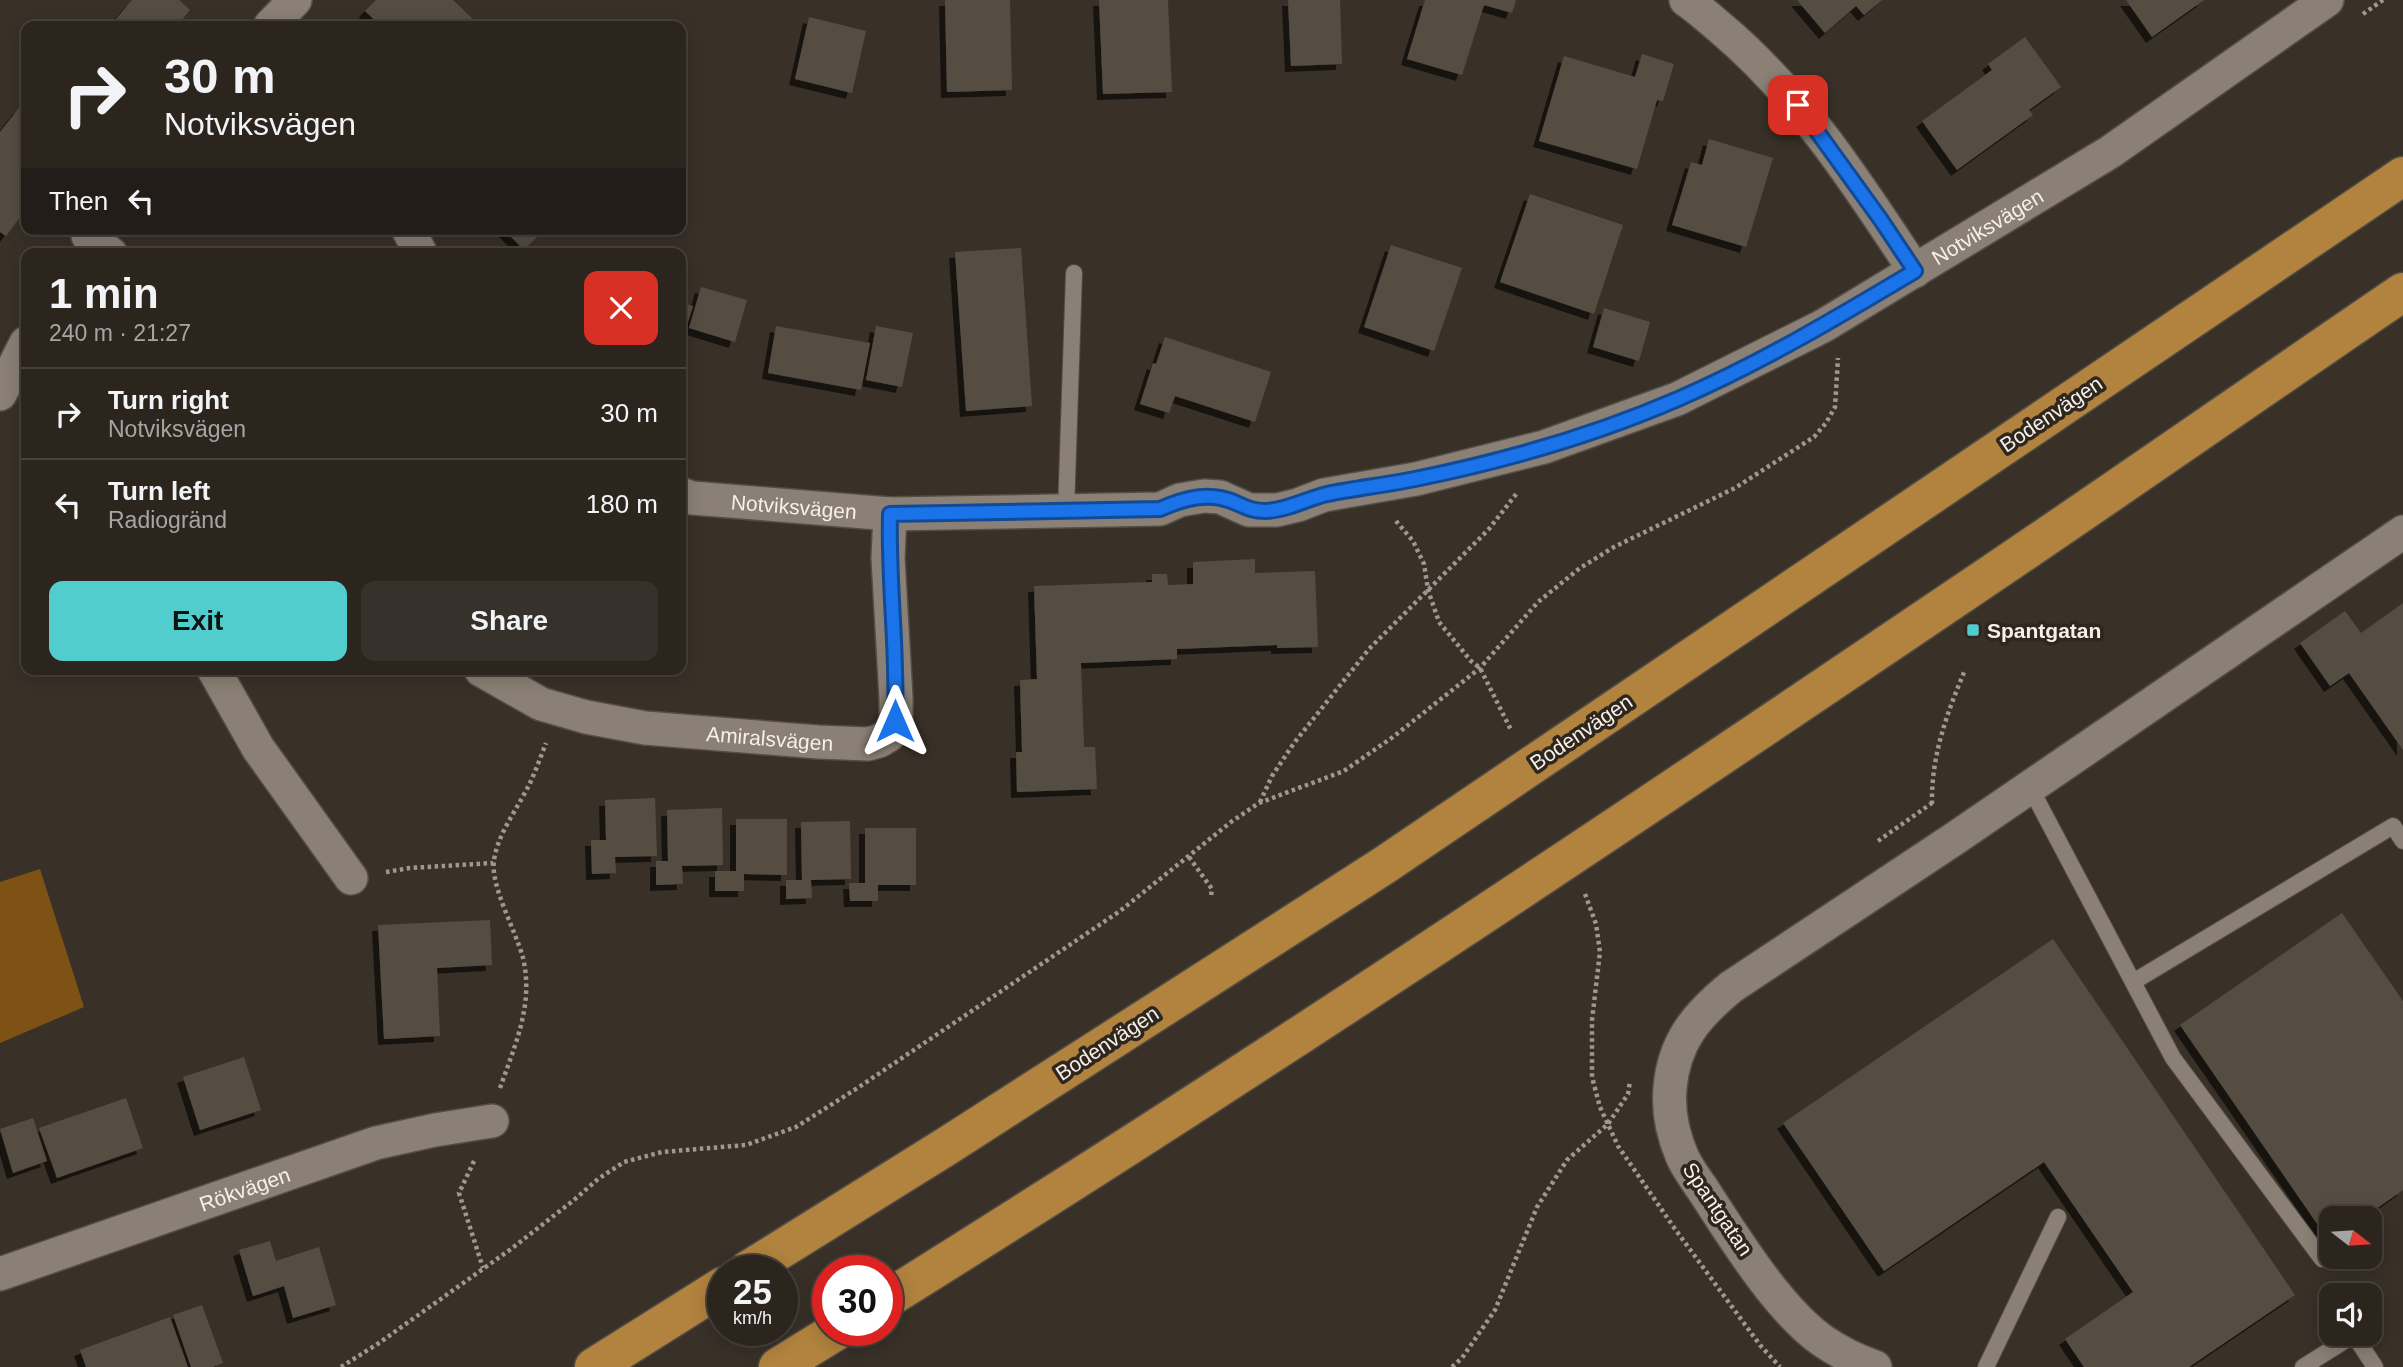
<!DOCTYPE html>
<html lang="en">
<head>
<meta charset="utf-8">
<style>
	:root { --surface:#2b251e; --page:#37312b; --text:#f1f3f6; --muted:#a6a5a4; --line:#47423c; --accent:#52cdcd }
	body { margin:0; font-family:Helvetica,sans-serif; background:var(--page); color:var(--text); height:100vh; display:flex; flex-direction:column; font-size:26px; white-space:nowrap }
	* { box-sizing:border-box; margin:0 }
	p { font-size:23px; color:var(--muted) }
	.icon { flex:none; width:38px; height:38px; fill:none; stroke:currentColor; stroke-width:2; stroke-linecap:round; stroke-linejoin:round }
	.map { position:relative; flex:1; overflow:hidden }
	.panel { position:absolute; left:21px; top:248px; width:665px; height:427px; display:flex; flex-direction:column; background:var(--surface); border-radius:14px; box-shadow:0 4px 18px #0003,0 0 0 2px var(--line) }
	.panel>* { flex:none }
	.hud { position:absolute; left:21px; top:21px; width:665px; height:214px; border-radius:14px; box-shadow:0 4px 18px #0003,0 0 0 2px var(--line); background:#2b251e; color:var(--text); overflow:hidden }
	.needle { width:46px; rotate:107deg }
	.fabs { position:absolute; left:2319px; top:1206px; display:grid; gap:14px }
	.fabs a { display:grid; place-items:center; width:63px; height:63px; border-radius:14px; background:var(--surface); box-shadow:0 4px 18px #0003,0 0 0 2px var(--line); font-size:35px }
	.speed { position:absolute; left:707px; top:1255px; display:flex; gap:14px; font-size:35px; font-weight:700; text-align:center }
	.speed>* { display:grid; place-content:center; width:91px; height:91px; border-radius:50%; background:var(--surface); box-shadow:0 4px 18px #0003,0 0 0 2px var(--line); line-height:1 }
	.speed small { font-size:18px; font-weight:400 }
	.speed .limit { border:10px solid #d22; background:#fff; color:#111 }
	.pin { position:absolute; display:grid; place-items:center; width:60px; height:60px; color:#fff; margin:-30px; border-radius:14px; box-shadow:0 4px 10px #0006 }
	.me { position:absolute; width:77px; margin:-38px; rotate:0deg; stroke-linejoin:round; filter:drop-shadow(0 0 5px #0008) }
	.turn { display:flex; align-items:center; gap:24px; height:147px; padding:0 28px; font-size:32px }
	.turn .icon { width:91px; height:91px; stroke-width:2.5 }
	.turn b { display:block; font-size:49px; line-height:60px }
	.then { display:flex; align-items:center; height:66px; padding:0 28px; background:#0003; gap:14px; font-size:26px }
	.round { display:grid; place-items:center; flex:none; width:74px; height:74px; border-radius:14px; background:var(--page) }
	.overview { display:flex; align-items:center; justify-content:space-between; height:119px; padding:0 28px }
	h1 { font-size:42px; font-weight:700; line-height:52px }
	.primary-button { display:flex; gap:14px; margin-top:auto; padding:14px 28px }
	.primary-button a { flex:1; height:80px; border-radius:14px; background:var(--accent); color:#111; font-size:28px; font-weight:700; line-height:80px; text-align:center }
	.primary-button a+a { background:var(--page); color:var(--text) }
	ul { padding:0; list-style:none }
	li { display:flex; align-items:center; gap:21px; height:91px; padding:0 28px; border-top:2px solid var(--line) }
	li div { flex:1 }
	li b { display:block; font-size:26px }
	li em { font-style:normal }
	.map>svg:first-child { display:block }
</style>
</head>
<body>
<div class="map">
<svg width="2403" height="1367" viewBox="0 0 2403 1367">
	<defs>
		<filter id="shadow"><feDropShadow dx="-6" dy="6" stdDeviation="0" flood-color="#0009"/></filter>
	</defs>
	<rect width="100%" height="100%" fill="#393128"/>
	<!-- green -->
	<path fill="#7e5214" d="M40 869 84 1007 0 1043V882Z"/>
	<!-- building -->
	<path fill="#564d43" filter="url(#shadow)" d="M132 0H179L190 10 177 26H110Z
		M376 0H453L480 26H381L365 11Z
		M945 0H1010L1012 90 947 92Z
		M1099 0H1168L1172 92 1103 94Z
		M1288 0H1340L1342 64 1291 66Z
		M1425 0H1516L1512 13 1484 5 1462 75 1407 59Z
		M1797 0H1882L1864 15 1856 6 1825 33Z
		M2126 0H2204L2152 37Z
		M809 17 866 31 852 93 795 79Z
		M2025 37 2061 87 2029 110 2033 115 1957 170 1922 121 1992 70 1988 64Z
		M1642 54 1674 64 1663 101 1657 100 1637 169 1539 141 1564 56 1635 77Z
		M19 108 26 113V209L6 236 0 232V132Z
		M1709 139 1773 158 1746 247 1672 225 1691 162 1702 165Z
		M1530 194 1623 225 1594 314 1500 282Z
		M503 229H545L524 250Z
		M1391 245 1462 268 1434 351 1364 327Z
		M1021 248 1032 406 966 411 955 252Z
		M701 287 747 300 735 342 689 328Z
		M681 303 693 306 681 344Z
		M1604 308 1650 322 1639 361 1593 347Z
		M776 326 870 343 861 390 768 373Z
		M876 326 913 333 902 387 866 380Z
		M1165 337 1271 372 1255 422 1175 396 1169 413 1140 404 1153 363 1156 364Z
		M1255 559V573L1315 571 1318 647 1277 648V645L1177 649V659L1081 663 1084 747H1095L1097 789 1017 792 1016 752H1022L1020 680 1037 679 1034 586 1152 582V574H1167L1168 585 1193 584V562Z
		M2403 603V750L2349 673 2330 686 2300 643 2345 611 2361 633Z
		M655 798 657 856 615 857 616 873 592 874 591 840H606L605 800Z
		M722 808 723 865 682 866 683 884 656 885V861H668L667 810Z
		M736 819H787V875L744 874V891H715V871H736Z
		M850 821 851 879 811 880 812 898 786 899V880H802L801 822Z
		M865 828H916V885H878V901H850L849 883H865Z
		M2342 913 2403 1001V1190L2363 1218H2331V1240L2329 1241 2180 1025Z
		M490 920 492 965 437 968 440 1036 384 1039 378 925Z
		M2053 939 2295 1295 2189 1367H2084L2065 1339 2133 1292 2044 1162 1884 1271 1783 1123Z
		M244 1057 261 1110 200 1130 183 1077Z
		M126 1098 143 1148 57 1178 39 1128Z
		M33 1118 47 1161 13 1173 0 1129Z
		M270 1241 276 1261 319 1247 336 1305 293 1318 284 1286 253 1296 239 1250Z
		M202 1305 223 1363 213 1367H191L173 1315Z
		M170 1317 188 1367H86L80 1350Z"/>
	<g fill="none" stroke-linecap="round" stroke-linejoin="round">
		<defs>
			<path id="service" d="M1066 511 1074 273
				M2030 787 2173 1058 2322 1259
				M2133 982 2393 826 2403 841
				M1986 1367 2058 1217
				M2303 1367 2354 1335 2375 1367"/>
			<g id="minor">
				<path d="M1686 0C1699 9 1711 20 1723 30 1802 97 1859 186 1915 271"/>
				<path d="M270 26 295 0"/>
				<path d="M408 229 421 254"/>
				<path d="M88 236 111 254"/>
				<path d="M0 394 26 343"/>
				<path id="s1" d="M681 494 692 498 890 514 1160 509 1180 500 1204 496 1220 497 1249 510H1277L1298 505 1324 495 1416 479 1544 447 1677 399 1823 326 2110 152 2327 0"/>
				<path d="M214 670 258 748 351 878"/>
				<path id="s2" d="M481 670 541 704 586 717 645 728 818 742 868 744 879 741 889 735 896 721V698L888 558 890 514"/>
				<path id="s3" d="M0 1274 376 1143 435 1130 492 1121"/>
				<path d="M1875 1367C1858 1361 1839 1352 1823 1341 1779 1310 1737 1242 1707 1196 1699 1183 1688 1170 1682 1156 1673 1135 1668 1110 1670 1088 1674 1041 1697 1015 1731 987L1954 839 2403 532"/>
			</g>
			<path id="primary" d="M748 1270 947 1146 1383 866 2403 176
				M887 1299C1241 1078 1589 846 1935 612 2092 507 2247 398 2403 292
				M594 1367 723 1286
				M778 1367 838 1330"/>
		</defs>
		<!-- service casing -->
		<use href="#service" stroke="#534d44" stroke-width="18"/>
		<!-- minor casing -->
		<use href="#minor" stroke="#534d44" stroke-width="36"/>
		<!-- primary casing -->
		<use href="#primary" stroke="#534d44" stroke-width="41"/>
		<!-- path -->
		<path stroke="#9f9891" stroke-width="4.5" stroke-dasharray="3.5 3.5" stroke-linecap="butt" d="M2363 14 2383 0
			M45 253 47 254
			M1396 521 1413 541 1424 564 1428 590 1439 622 1471 661 1480 668 1511 730
			M1260 802 1272 776 1294 743 1369 649 1489 529 1517 493
			M1932 804C1931 756 1947 713 1965 670
			M1878 841 1932 803
			M1189 857 1212 889 1211 896
			M386 872 410 868 493 863
			M1585 894 1596 924 1600 952 1592 1020V1077L1600 1107 1618 1146 1675 1229 1760 1345 1780 1367
			M500 1088C515 1045 534 1004 523 958 516 931 490 886 494 860 498 833 518 808 530 783 536 770 541 756 546 743
			M474 1161 459 1193 483 1268
			M341 1367 379 1343 511 1249 574 1200 598 1179 624 1162 662 1152 746 1145 796 1127 859 1087 1120 911 1231 822 1259 803 1344 771 1393 737 1480 668 1538 602 1580 568 1614 547 1735 488 1814 437 1826 423 1835 407 1838 358
			M1452 1367 1462 1358 1495 1310 1537 1207 1567 1160 1608 1124 1628 1094 1630 1081"/>
		<!-- service -->
		<use href="#service" stroke="#8a8075" stroke-width="16"/>
		<!-- minor -->
		<use href="#minor" stroke="#8a8075" stroke-width="33"/>
		<!-- primary -->
		<use href="#primary" stroke="#b2833e" stroke-width="38"/>
	</g>
	<g fill="none" stroke-linecap="round" stroke-linejoin="round">
		<defs>
			<path id="route" d="M895 721C898 652 888 583 890 514L1160 509C1185 498 1210 491 1236 503 1247 508 1253 511 1266 511 1288 510 1306 499 1327 494 1356 488 1386 485 1415 479 1504 461 1595 435 1678 399 1761 363 1838 317 1915 271L1881 220 1798 105"/>
		</defs>
		<!-- route casing -->
		<use href="#route" stroke="#114b97" stroke-width="18"/>
		<!-- route -->
		<use href="#route" stroke="#1a73e8" stroke-width="12"/>
	</g>
	<!-- markers -->
	<rect fill="#52cdcd" stroke="#2f271e" stroke-width="2.5" x="1966" y="623" width="14" height="14" rx="3.5"/>
	<g text-anchor="middle" dominant-baseline="central" stroke-width="7" stroke-linejoin="round" paint-order="stroke">
		<!-- street labels -->
		<g font-size="21" fill="#f5f0ea" stroke="#2f271e">
			<text stroke="none"><textPath href="#s1" startOffset="1374">Notviksvägen</textPath></text>
			<text transform="translate(2051 414) rotate(-34)">Bodenvägen</text>
			<text stroke="none"><textPath href="#s1" startOffset="114">Notviksvägen</textPath></text>
			<text transform="translate(1581 732) rotate(-34)">Bodenvägen</text>
			<text stroke="none"><textPath href="#s2" startOffset="301">Amiralsvägen</textPath></text>
			<text transform="translate(1107 1043) rotate(-33)">Bodenvägen</text>
			<text stroke="none"><textPath href="#s3" startOffset="259">Rökvägen</textPath></text>
			<text transform="translate(1718 1209) rotate(56)">Spantgatan</text>
		</g>
		<!-- poi labels -->
		<g font-size="21" font-weight="bold" fill="#f5f0ea" stroke="#2f271e" text-anchor="start">
			<text x="1987" y="630">Spantgatan</text>
		</g>
	</g>
</svg>
<div class="fabs">
<a><svg class="needle" viewBox="-14 -14 28 28"><path d="M0-13l5 13h-10z" fill="#e53935"/><path d="M0 13l5-13h-10z" fill="#a6a5a4"/></svg></a>
<a><svg class="icon" aria-label="sound" viewBox="0 0 24 24"><path d="M4 9h4l5-4v14l-5-4H4zM17 9q2 3 0 6"/></svg></a>
</div>
<div class="speed"><div>25<small>km/h</small></div><div class="limit">30</div></div>
<div class="pin" style="left:1798px;top:105px;background:#d93025"><svg class="icon" aria-label="arrive" viewBox="0 0 24 24"><path d="M6 21V4h12l-3 4 3 4H6"/></svg></div>
<svg class="me" style="left:895px;top:721px" viewBox="-20 -20 40 40"><path d="M0-17L14 15 0 8-14 15z" fill="#1a73e8" stroke="#fff" stroke-width="4"/></svg>
<div class="hud">
<div class="turn"><svg class="icon" aria-label="right" viewBox="0 0 24 24"><path d="M7 20v-9h11M14 6l5 5-5 5"/></svg><div><b>30 m</b>Notviksvägen</div></div>
<div class="then">Then<svg class="icon" aria-label="left" viewBox="0 0 24 24"><path d="M17 20v-9H6M10 6l-5 5 5 5"/></svg></div>
</div>
<section class="panel">
<div class="overview"><div><h1>1 min</h1><p>240 m · 21:27</p></div><a class="round" style="background:#d93025;color:#fff"><svg class="icon" aria-label="close" viewBox="0 0 24 24"><path d="M6 6l12 12M18 6L6 18"/></svg></a></div>
<ul>
<li><svg class="icon" aria-label="right" viewBox="0 0 24 24"><path d="M7 20v-9h11M14 6l5 5-5 5"/></svg><div><b>Turn right</b><p>Notviksvägen</p></div><em>30 m</em></li>
<li><svg class="icon" aria-label="left" viewBox="0 0 24 24"><path d="M17 20v-9H6M10 6l-5 5 5 5"/></svg><div><b>Turn left</b><p>Radiogränd</p></div><em>180 m</em></li>
</ul>
<div class="primary-button"><a>Exit</a><a>Share</a></div>
</section>
</div>
</body>
</html>
